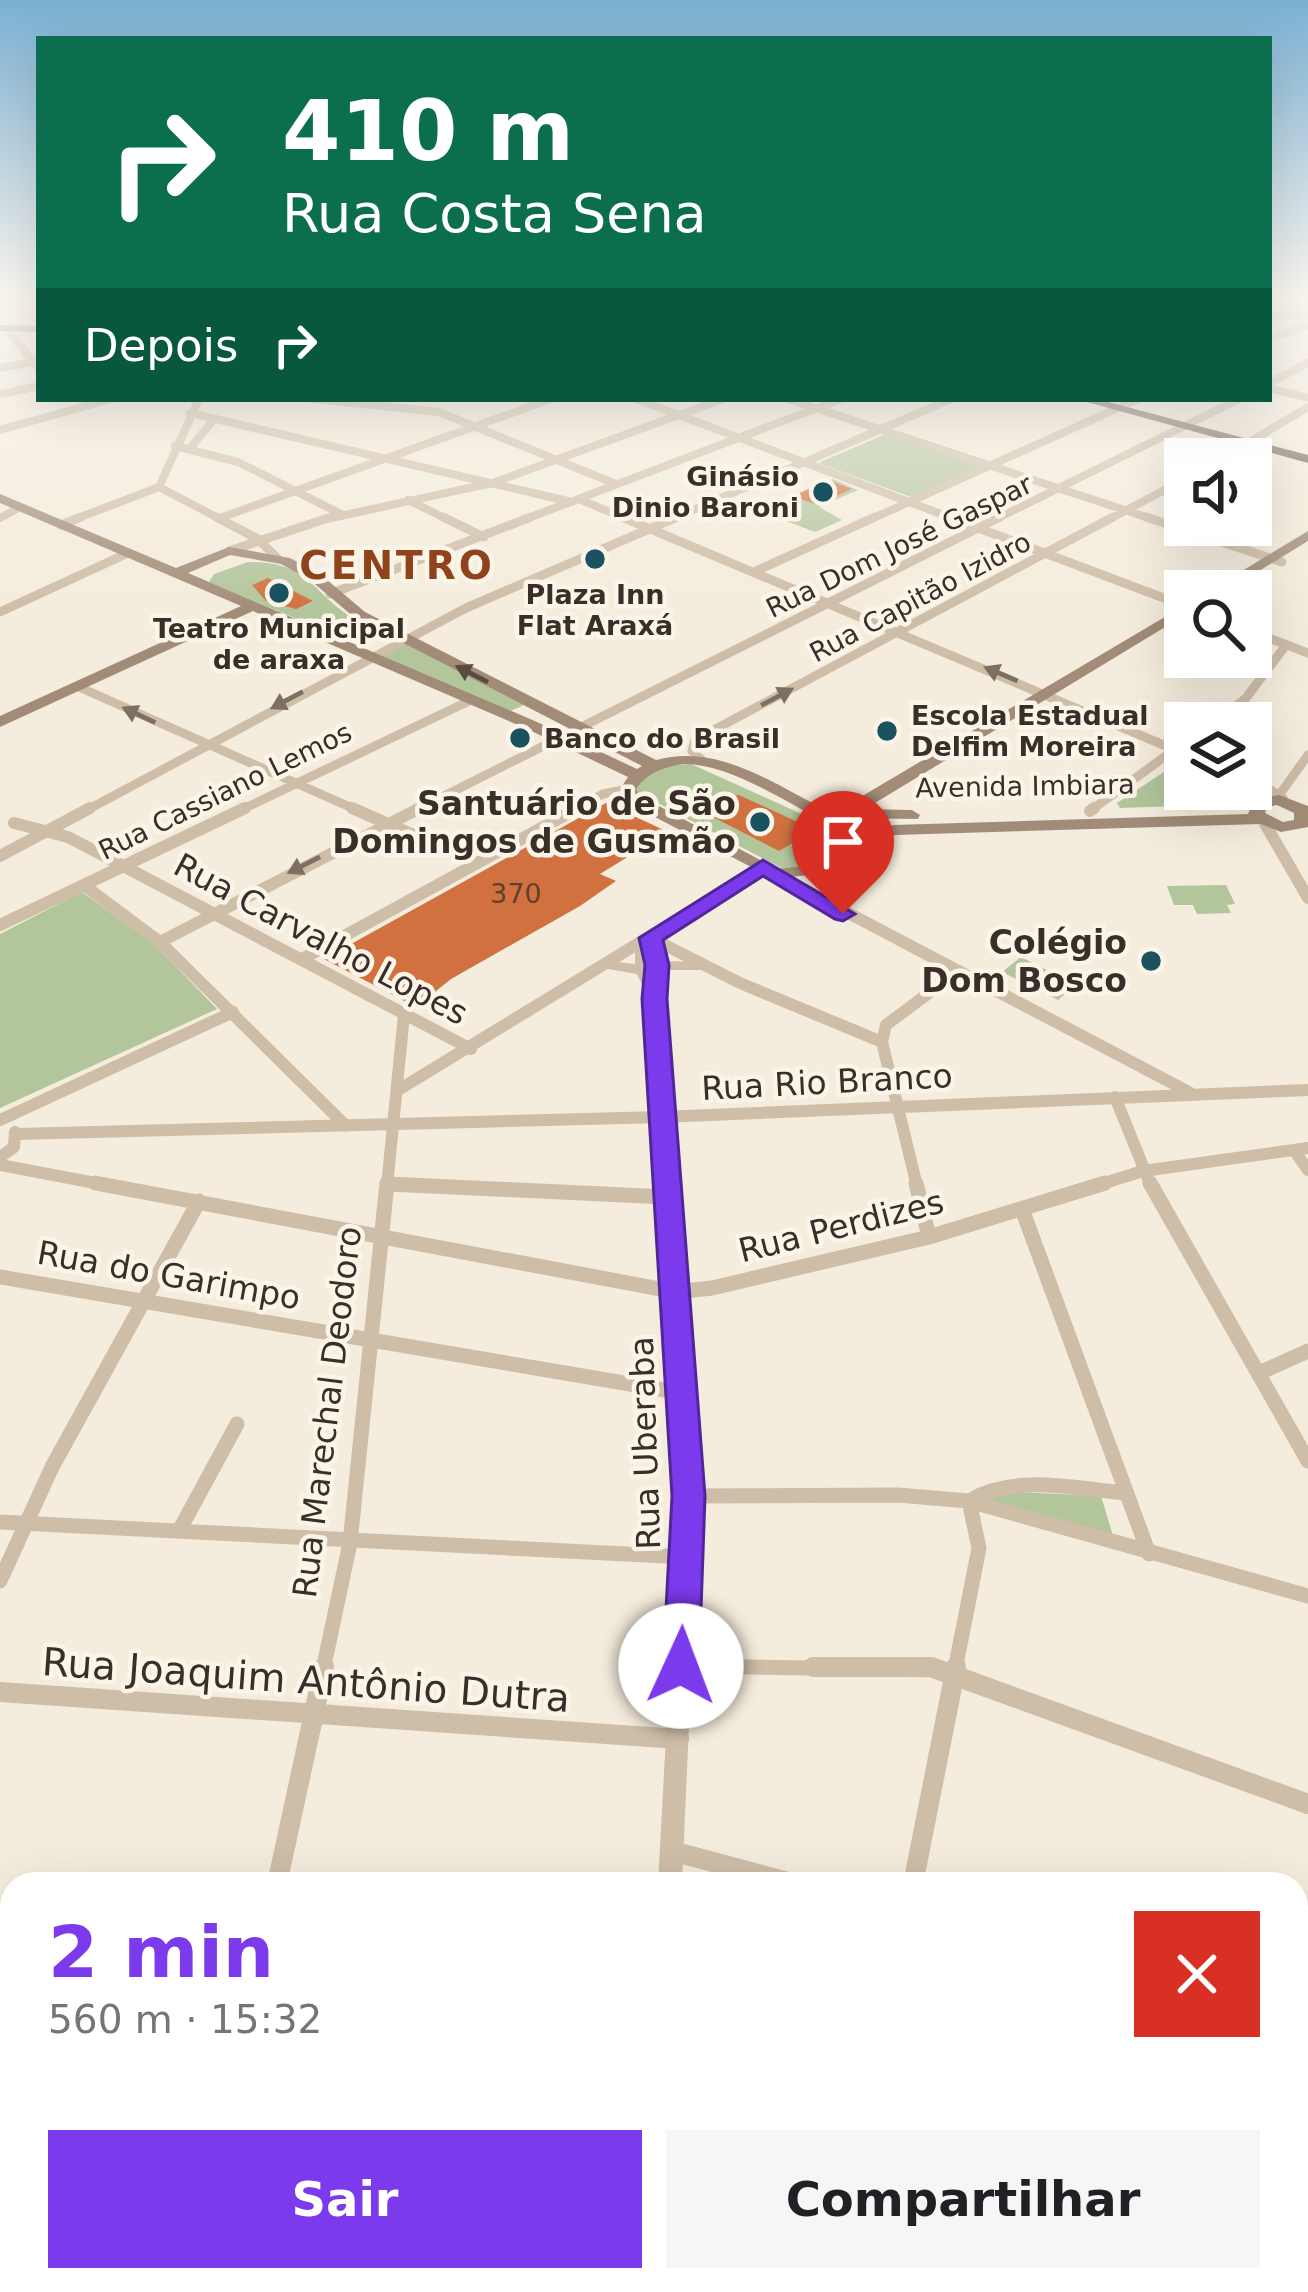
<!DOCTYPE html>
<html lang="pt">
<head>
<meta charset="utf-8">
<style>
	:root { --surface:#fff; --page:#f6f6f6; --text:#202124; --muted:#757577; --accent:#7c3aed }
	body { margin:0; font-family:"DejaVu Sans",sans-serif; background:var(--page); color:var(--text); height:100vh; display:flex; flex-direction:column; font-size:45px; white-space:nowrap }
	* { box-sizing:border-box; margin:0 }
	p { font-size:39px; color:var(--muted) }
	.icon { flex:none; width:66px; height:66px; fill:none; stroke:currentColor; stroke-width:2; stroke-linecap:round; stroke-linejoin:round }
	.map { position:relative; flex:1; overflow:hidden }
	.drawer { position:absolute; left:0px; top:1872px; width:1308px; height:420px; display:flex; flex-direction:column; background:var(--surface); border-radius:36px 36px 0 0; box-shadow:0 12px 48px #0002 }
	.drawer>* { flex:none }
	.banner { position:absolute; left:36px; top:36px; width:1236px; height:366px; border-radius:0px; box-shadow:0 12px 48px #0002; background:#0b6e4f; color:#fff; overflow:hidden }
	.buttons { position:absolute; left:1164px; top:438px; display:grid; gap:24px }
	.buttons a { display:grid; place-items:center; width:108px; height:108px; border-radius:0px; background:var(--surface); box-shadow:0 12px 48px #0002; font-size:60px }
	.pin { position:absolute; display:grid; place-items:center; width:102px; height:102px; color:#fff; margin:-123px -51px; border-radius:50% 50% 50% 0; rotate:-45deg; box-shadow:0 0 12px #0007 }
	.pin .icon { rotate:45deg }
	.me { position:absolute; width:132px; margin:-66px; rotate:2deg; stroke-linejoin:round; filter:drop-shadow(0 0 9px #0008) }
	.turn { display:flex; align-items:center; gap:42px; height:252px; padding:0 48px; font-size:54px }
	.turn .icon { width:156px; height:156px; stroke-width:2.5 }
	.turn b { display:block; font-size:84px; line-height:102px }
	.then { display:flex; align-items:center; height:114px; padding:0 48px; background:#0003; gap:24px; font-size:45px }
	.round { display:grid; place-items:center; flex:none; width:126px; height:126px; border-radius:0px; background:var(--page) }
	.summary { display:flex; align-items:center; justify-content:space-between; height:204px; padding:0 48px }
	h1 { font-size:72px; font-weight:700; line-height:90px; color:var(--accent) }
	.button { display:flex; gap:24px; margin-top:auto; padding:24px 48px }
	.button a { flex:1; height:138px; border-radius:0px; background:var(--accent); color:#fff; font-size:48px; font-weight:700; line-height:138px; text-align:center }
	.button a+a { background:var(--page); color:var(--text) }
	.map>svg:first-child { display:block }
</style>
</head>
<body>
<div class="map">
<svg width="1308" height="2292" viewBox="0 0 1308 2292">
	<rect width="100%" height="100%" fill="#f4ecdc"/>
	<!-- green -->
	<path fill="#b2c59b" d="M886 434 982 467 911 497 818 463Z
		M833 479 858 490 819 507 842 520 815 532 765 513Z
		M248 562C310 562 309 590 352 618L351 621 321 629 209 582 214 574Z
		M406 644 524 705 508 712 378 658Z
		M1185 758V789H1242L1245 794 1238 804 1120 808 1117 803Z
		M691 764 848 835 850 840 805 870 787 871 635 791 638 781 669 765Z
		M1226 885 1235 904 1227 905 1231 913 1197 914 1193 905H1174L1167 886Z
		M82 892 154 944 217 1009 0 1108V934Z
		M1021 957 1076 985 1058 1000 1002 972Z
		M997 1491 1101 1496 1113 1536 982 1498Z"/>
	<!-- building -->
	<path fill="#d0713f" d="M828 480 852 489 817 505 793 496Z
		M268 578 313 601 296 609 266 601 252 585Z
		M739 795 815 830 779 851 707 814 714 800Z
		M606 803 668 832 600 874 616 881 580 906 451 979 416 1007 324 959Z"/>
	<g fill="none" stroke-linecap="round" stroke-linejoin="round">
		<!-- minor-far4 -->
		<path stroke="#cebda7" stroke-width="8" d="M1269 294 1295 293
			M1269 316 1308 315
			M11 334 39 369
			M1269 339 1308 325
			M0 368 39 361
			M1269 383 1308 363
			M1269 388 1308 398
			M0 394 39 386
			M313 399 439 412 616 484
			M636 399 957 520
			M788 399 1155 520
			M190 413 572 502
			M0 430 111 399
			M175 446 238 462 341 514
			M191 447 214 419
			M1221 459 1308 407
			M159 487 222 520
			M159 487 199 399
			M579 499 629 520
			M408 500 449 520
			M0 518 20 507
			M220 518 551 399
			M73 520 159 487
			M322 520 492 483 723 399
			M523 520 841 399
			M670 520 951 399
			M869 520 1138 399
			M994 520 1239 399
			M1108 520 1185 479"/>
		<!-- minor-far3 -->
		<path stroke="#cebda7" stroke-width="9" d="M216 517 258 539 277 558
			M443 517 484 537
			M622 517 1185 754
			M949 517 1185 606
			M1146 517 1282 562
			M61 525 81 517
			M229 551 331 517
			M756 571 875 517
			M330 594 531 517
			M0 612 128 553
			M1251 631 1308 653
			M79 687 359 811
			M1213 723 1246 698 1286 645
			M702 760 692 751 695 740 1113 517
			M1251 778 1283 798
			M1249 789 1256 806
			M1280 794 1308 755
			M85 811 466 608 677 517
			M239 811 471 700
			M414 811 1000 517
			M572 811 603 794 628 789
			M1090 811 1185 742"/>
		<!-- minor-far2 -->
		<path stroke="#cebda7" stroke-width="12" d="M352 808 477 863
			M1090 811 1094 808
			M1264 822 1308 898
			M14 823 68 837 471 1049
			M0 856 90 808
			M774 874 1189 1092
			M85 886 160 942 346 1126
			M0 925 245 808
			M651 938 740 983 882 1042
			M160 942 420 808
			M304 958 578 808
			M882 1042 917 1186
			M882 1042 886 1025 957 972
			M400 1089 763 867
			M1115 1097 1151 1186
			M0 1120 233 1012
			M17 1134 662 1117 1308 1090
			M1294 1150 1308 1170
			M0 1157 14 1147 15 1132
			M0 1165 111 1186
			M388 1184 427 1186
			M387 1186 404 1015
			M1095 1186 1143 1171 1308 1148"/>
		<!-- minor-far1 -->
		<path stroke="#cebda7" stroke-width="15" d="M95 1183 676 1292 712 1288 929 1237 1105 1183
			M916 1183 929 1237
			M1150 1183 1308 1461
			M388 1184 667 1197
			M1022 1209 1149 1554
			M0 1277 683 1393
			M1259 1373 1308 1351
			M689 1496 898 1495 969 1501 1308 1596
			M0 1522 685 1557
			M180 1529 237 1424
			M0 1581 52 1467 199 1201
			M681 1666 938 1670
			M323 1670 350 1543 387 1183
			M955 1670 979 1548 969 1501C1014 1473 1077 1489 1127 1493"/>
		<!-- minor -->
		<path stroke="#cebda7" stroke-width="20" d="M813 1667H931L1308 1804
			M0 1692 679 1739
			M672 1851 795 1884
			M277 1884 324 1667
			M913 1884 956 1667
			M0 1917 12 1918
			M1296 2031 1308 2035
			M182 2292 185 2280"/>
		<!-- tertiary -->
		<path fill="#cebda7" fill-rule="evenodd" d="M651 934 658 938 663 961 701 962 708 966 701 970H664L662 999 699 1496 682 1884H658L679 1496 647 996 637 974 608 969 601 965 608 961 635 964V944Z
			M632 2280H660V2292H632Z"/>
		<!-- secondary -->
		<path fill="#a28c78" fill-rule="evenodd" d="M0 494 176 568 229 547 290 558 320 574 365 612 656 760C719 743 773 784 828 811L842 808 1185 605V615L865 809 912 810 920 815 918 819 842 818 858 825 863 835 893 825 1248 814 1254 799 1279 795 1308 806V827L1281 832 1261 824 895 835 817 874 774 879 628 803 620 789 628 777 525 728 253 611 0 727V716L241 606 0 503ZM230 555 281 564 310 580 355 618 642 766 637 769 537 722 188 573ZM683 764C734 763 798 811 845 832L849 843 806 866 777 869 640 796 636 789C647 773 664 767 683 764ZM1277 805 1294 813V820L1283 822 1265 813 1267 807Z
			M1308 531V541L1226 591H1209Z"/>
		<!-- primary -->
		<path fill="#7d6858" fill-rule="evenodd" d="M0 325 39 326V332L0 331Z
			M0 2175 12 2177V2211L0 2209Z
			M0 2236H12V2272H0Z
			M358 2280H556L561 2292H363Z
			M825 2280H862L857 2292H820Z
			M986 2280H1080L1085 2292H991Z"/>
		<!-- trunk -->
		<path fill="#6c594b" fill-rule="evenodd" d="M1076 399H1097L1308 455V463Z"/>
	</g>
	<!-- one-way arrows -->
	<defs><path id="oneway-solid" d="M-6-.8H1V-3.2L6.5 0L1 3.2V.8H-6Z" transform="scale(3)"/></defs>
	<use fill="#594b40" href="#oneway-solid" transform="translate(472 674) rotate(-153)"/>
	<g fill="#7d6f61">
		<use href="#oneway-solid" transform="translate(1001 674) rotate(-157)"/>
		<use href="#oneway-solid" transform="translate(777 697) rotate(-28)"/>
		<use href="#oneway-solid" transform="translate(287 700) rotate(152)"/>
		<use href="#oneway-solid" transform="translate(139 715) rotate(-155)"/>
		<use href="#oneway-solid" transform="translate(304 865) rotate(153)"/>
	</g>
	<!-- sky -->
	<linearGradient id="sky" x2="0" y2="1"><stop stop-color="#7bb0d3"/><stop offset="0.48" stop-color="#faf6ef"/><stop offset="1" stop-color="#faf6ef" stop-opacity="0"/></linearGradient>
	<rect width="1308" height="614" fill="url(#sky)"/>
	<!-- route -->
	<path fill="#7c3aed" stroke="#51269a" stroke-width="3" d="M763 860 855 914 843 921 835 919 763 876 663 940 669 965 667 999 705 1496 699 1666 694 1678 681 1682 669 1678 663 1666 672 1496 642 999 645 965 639 938Z"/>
	<!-- markers -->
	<g fill="#1a535f" stroke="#fbf5e9" stroke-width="4.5">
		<circle cx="823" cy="492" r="12"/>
		<circle cx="595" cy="559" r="12"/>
		<circle cx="279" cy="593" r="12"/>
		<circle cx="887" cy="731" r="12"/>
		<circle cx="520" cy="738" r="12"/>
		<circle cx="760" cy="822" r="12"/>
		<circle cx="1151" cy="961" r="12"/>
	</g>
	<g text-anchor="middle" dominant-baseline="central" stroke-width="9" stroke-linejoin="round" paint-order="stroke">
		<!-- far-poi labels -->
		<g font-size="27" font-weight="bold" fill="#3a2f28" stroke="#fbf5e9">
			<text x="799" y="476" text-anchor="end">Ginásio<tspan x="799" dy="31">Dinio Baroni</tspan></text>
			<text x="595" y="594">Plaza Inn<tspan x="595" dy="31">Flat Araxá</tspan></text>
			<text x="279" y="628">Teatro Municipal<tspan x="279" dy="31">de araxa</tspan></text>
			<text x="911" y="715" text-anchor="start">Escola Estadual<tspan x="911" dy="31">Delfim Moreira</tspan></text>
			<text x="544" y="738" text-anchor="start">Banco do Brasil</text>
		</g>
		<!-- far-street labels -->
		<g font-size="27" fill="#3a2f28" stroke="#fbf5e9">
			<text transform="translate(899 546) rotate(-26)">Rua Dom José Gaspar</text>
			<text transform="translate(920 597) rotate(-28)">Rua Capitão Izidro</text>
			<text transform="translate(1025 786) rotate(-1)">Avenida Imbiara</text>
			<text transform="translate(225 791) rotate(-26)">Rua Cassiano Lemos</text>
		</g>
		<!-- number labels -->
		<g font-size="27" fill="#60402e">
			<text x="516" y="893">370</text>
		</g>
		<!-- poi labels -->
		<g font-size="33" font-weight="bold" fill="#3a2f28" stroke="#fbf5e9" text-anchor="end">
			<text x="736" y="803">Santuário de São<tspan x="736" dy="38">Domingos de Gusmão</tspan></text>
			<text x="1127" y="942">Colégio<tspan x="1127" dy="38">Dom Bosco</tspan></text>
		</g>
		<!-- street labels -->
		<g font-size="33" fill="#3a2f28" stroke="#fbf5e9">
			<text transform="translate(321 939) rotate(28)">Rua Carvalho Lopes</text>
			<text transform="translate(827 1082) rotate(-3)">Rua Rio Branco</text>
			<text transform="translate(841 1226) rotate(-14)">Rua Perdizes</text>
			<text transform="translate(169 1275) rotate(10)">Rua do Garimpo</text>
			<text transform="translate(327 1412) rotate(-83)">Rua Marechal Deodoro</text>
			<text transform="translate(645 1443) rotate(-92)">Rua Uberaba</text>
		</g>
		<!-- far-district labels -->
		<g font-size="39" font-weight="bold" letter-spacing="3" fill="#90421a" stroke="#fbf5e9">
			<text x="397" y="565">CENTRO</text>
		</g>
		<!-- near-street labels -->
		<g font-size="39" fill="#3a2f28" stroke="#fbf5e9">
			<text transform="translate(306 1680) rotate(4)">Rua Joaquim Antônio Dutra</text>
		</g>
	</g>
</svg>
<div class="buttons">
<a><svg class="icon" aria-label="sound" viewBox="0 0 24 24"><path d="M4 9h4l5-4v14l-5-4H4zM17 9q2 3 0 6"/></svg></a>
<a><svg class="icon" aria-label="search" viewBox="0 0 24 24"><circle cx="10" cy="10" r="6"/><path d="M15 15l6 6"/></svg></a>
<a><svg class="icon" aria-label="layers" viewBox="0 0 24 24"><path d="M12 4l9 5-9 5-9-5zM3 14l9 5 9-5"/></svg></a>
</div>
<div class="pin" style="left:843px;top:914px;background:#d93025"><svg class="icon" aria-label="arrive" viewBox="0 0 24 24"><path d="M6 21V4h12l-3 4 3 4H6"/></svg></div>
<svg class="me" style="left:681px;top:1666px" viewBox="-20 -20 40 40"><circle r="19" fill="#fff"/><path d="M0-13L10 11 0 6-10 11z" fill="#7c3aed"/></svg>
<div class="banner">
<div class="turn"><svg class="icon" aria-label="right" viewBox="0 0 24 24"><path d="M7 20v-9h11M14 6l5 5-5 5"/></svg><div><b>410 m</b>Rua Costa Sena</div></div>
<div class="then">Depois<svg class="icon" aria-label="right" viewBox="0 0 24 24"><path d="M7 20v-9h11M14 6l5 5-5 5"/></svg></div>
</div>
<section class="drawer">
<div class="summary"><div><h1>2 min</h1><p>560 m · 15:32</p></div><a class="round" style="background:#d93025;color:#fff"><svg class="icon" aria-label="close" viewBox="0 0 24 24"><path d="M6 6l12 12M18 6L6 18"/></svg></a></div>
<div class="button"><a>Sair</a><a>Compartilhar</a></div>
</section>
</div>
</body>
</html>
